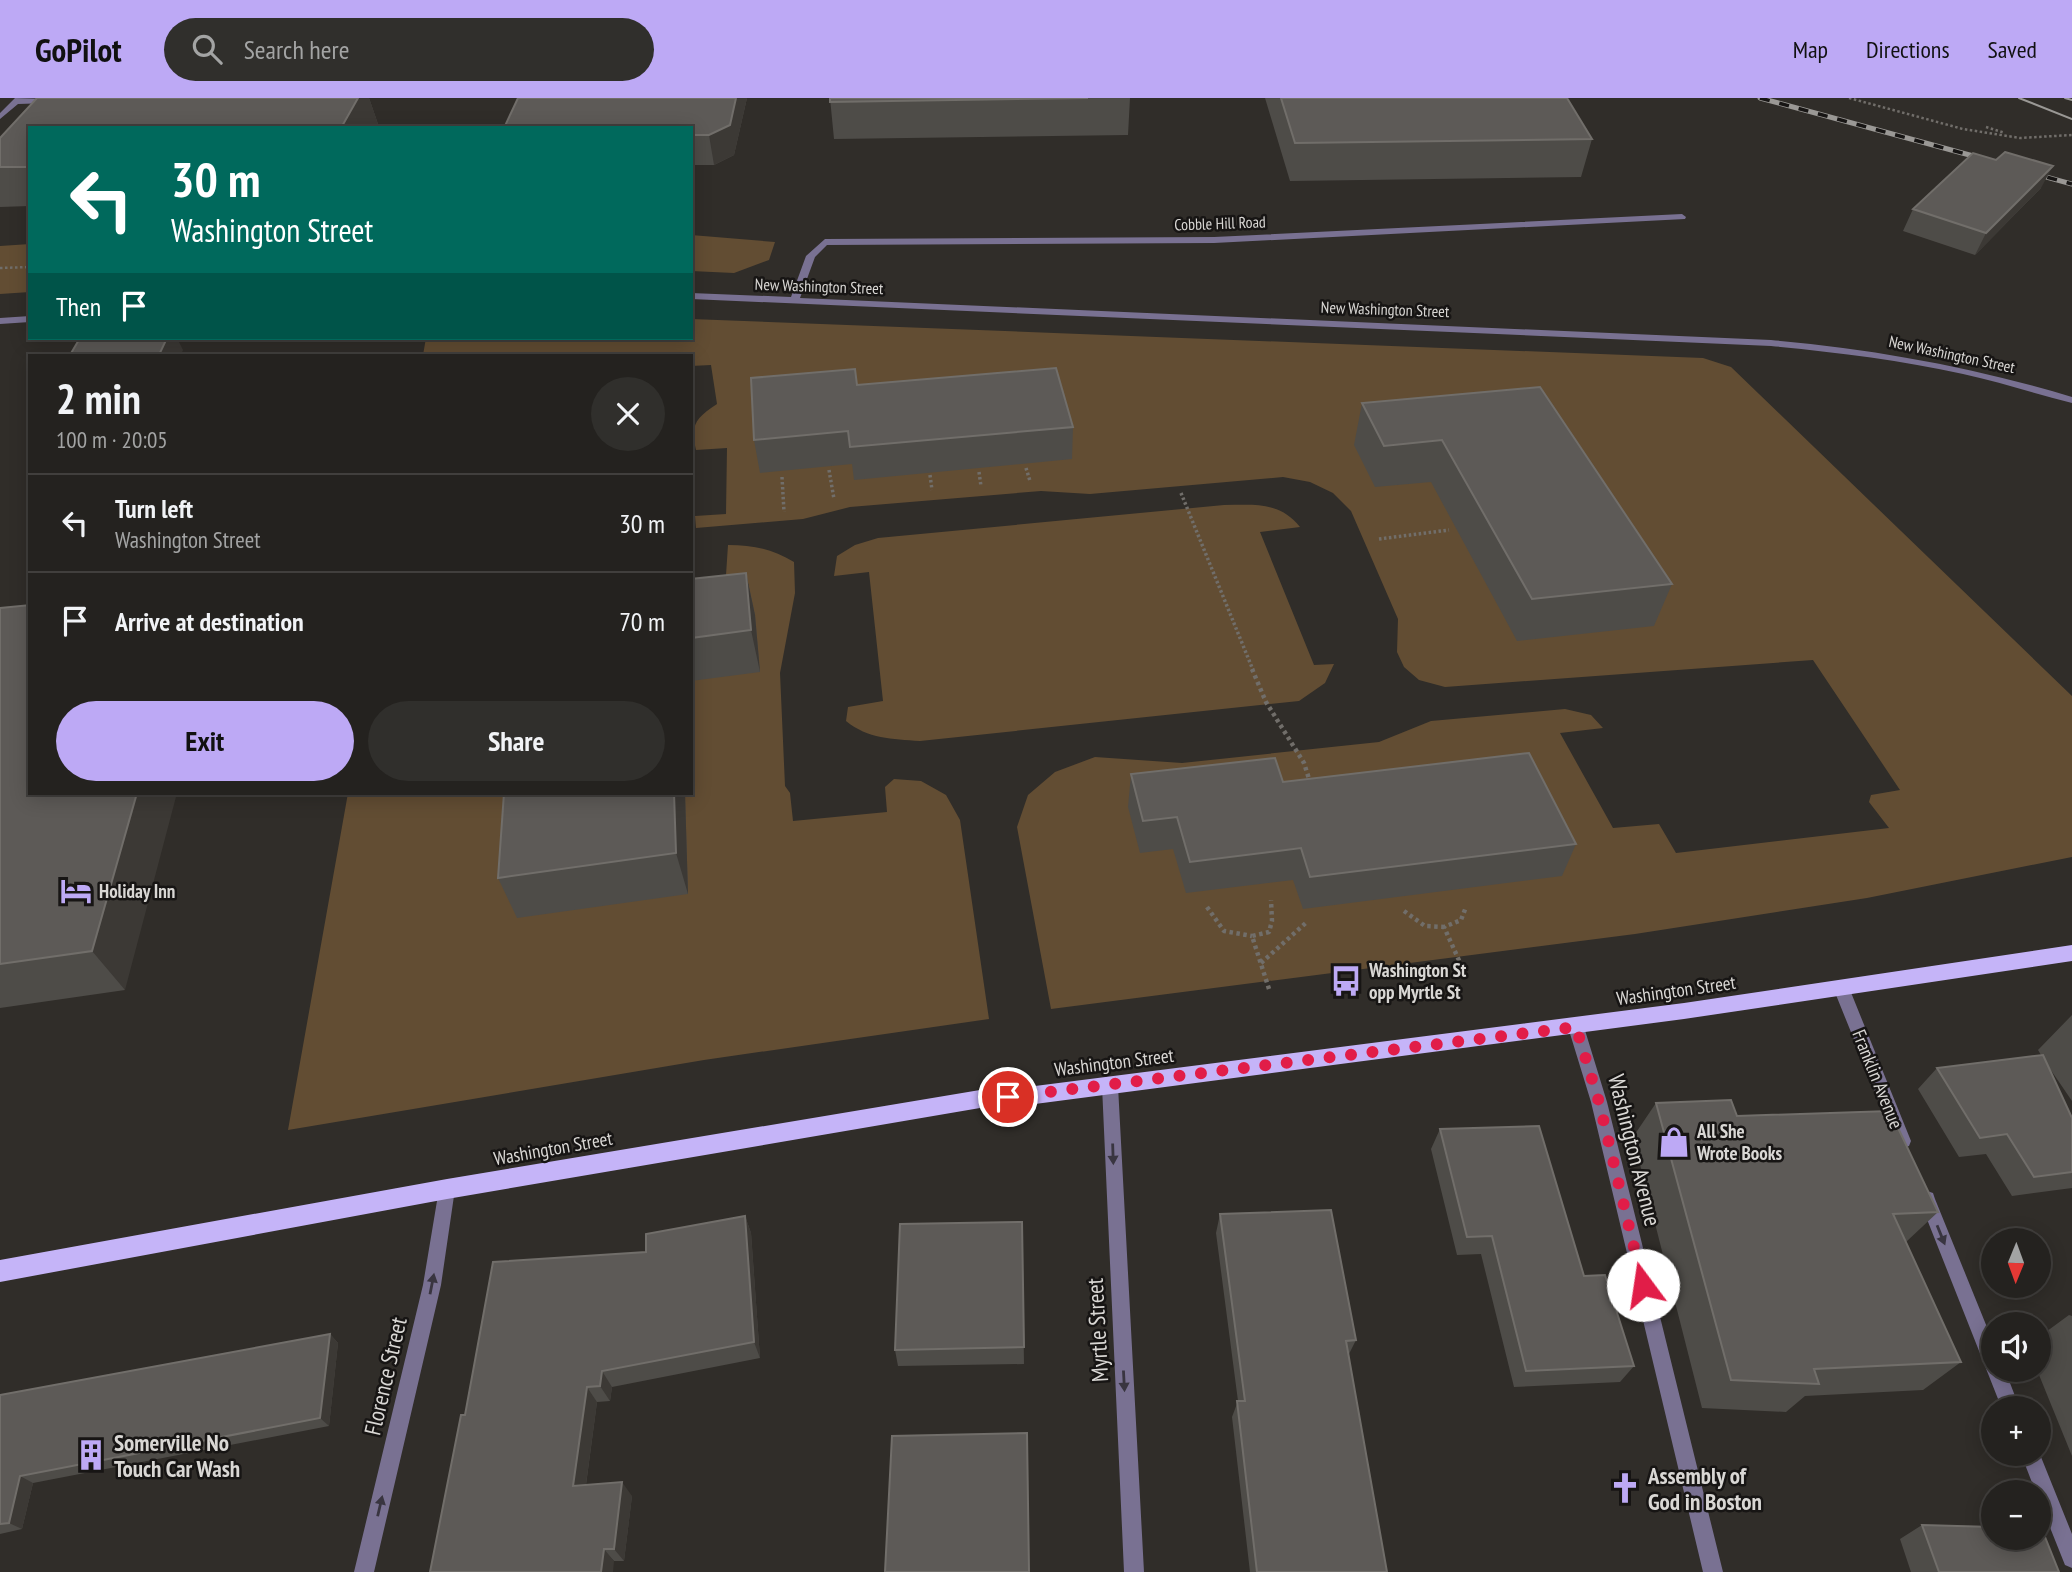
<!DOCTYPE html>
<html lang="en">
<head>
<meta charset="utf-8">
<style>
	:root { --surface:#24221f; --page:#302f2c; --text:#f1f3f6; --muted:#a3a4a4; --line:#413f3d; --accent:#bda9f5 }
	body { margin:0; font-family:"PT Sans Narrow",sans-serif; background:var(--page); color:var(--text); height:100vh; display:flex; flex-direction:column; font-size:26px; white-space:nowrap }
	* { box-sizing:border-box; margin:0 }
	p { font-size:23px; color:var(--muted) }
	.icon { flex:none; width:38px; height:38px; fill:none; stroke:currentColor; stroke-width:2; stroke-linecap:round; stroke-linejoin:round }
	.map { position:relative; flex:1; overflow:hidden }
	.drawer { position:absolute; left:28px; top:256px; width:665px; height:441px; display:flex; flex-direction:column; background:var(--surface); border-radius:0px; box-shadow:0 4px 18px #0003,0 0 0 2px var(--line) }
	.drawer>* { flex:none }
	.banner { position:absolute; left:28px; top:28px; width:665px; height:214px; border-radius:0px; box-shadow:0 4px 18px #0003,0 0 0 2px var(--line); background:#00695c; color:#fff; overflow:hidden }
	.needle { width:46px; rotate:181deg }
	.tools { position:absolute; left:1981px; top:1130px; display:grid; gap:14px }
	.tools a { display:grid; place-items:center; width:70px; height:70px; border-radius:50%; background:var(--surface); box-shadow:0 4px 18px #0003,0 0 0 2px var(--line); font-size:35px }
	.pin { position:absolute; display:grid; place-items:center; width:60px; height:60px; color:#fff; margin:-30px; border:4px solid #fff; border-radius:50%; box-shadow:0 2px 7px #0007 }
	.me { position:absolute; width:77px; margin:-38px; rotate:346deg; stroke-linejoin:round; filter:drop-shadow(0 0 5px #0008) }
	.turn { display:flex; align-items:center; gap:24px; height:147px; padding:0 28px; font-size:32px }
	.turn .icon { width:91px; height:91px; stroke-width:2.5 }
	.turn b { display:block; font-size:49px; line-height:60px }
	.then { display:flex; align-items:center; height:66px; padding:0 28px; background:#0003; gap:14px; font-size:26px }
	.round { display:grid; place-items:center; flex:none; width:74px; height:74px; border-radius:37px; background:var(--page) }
	.overview { display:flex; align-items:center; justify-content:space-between; height:119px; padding:0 28px }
	h1 { font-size:42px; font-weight:700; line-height:52px }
	.primary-button { display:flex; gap:14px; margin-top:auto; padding:14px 28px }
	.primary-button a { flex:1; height:80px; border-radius:42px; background:var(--accent); color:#111; font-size:28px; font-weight:700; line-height:80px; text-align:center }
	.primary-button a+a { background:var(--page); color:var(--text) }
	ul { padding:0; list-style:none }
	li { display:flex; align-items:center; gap:21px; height:98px; padding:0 28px; border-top:2px solid var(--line) }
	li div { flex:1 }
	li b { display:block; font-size:26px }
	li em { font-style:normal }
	header { display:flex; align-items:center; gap:42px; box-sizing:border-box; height:98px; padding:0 35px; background:var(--accent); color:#111 }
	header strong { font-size:33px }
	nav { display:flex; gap:38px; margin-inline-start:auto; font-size:24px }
	.search { width:490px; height:63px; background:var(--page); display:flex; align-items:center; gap:18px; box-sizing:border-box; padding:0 24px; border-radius:38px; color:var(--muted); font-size:26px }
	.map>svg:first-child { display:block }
</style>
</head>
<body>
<header>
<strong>GoPilot</strong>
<div class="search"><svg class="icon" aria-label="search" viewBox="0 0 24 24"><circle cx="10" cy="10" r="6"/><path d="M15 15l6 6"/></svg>Search here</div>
<nav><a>Map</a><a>Directions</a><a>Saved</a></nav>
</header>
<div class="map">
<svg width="2072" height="1474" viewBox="0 0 2072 1474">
	<rect width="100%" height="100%" fill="#302d29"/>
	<!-- green -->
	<path fill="#624d33" d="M691 137 775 144 769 162 734 175 691 173Z
		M30 146V194L0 196V148Z
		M691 221 1703 260 1731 269 2072 598V759L1867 800 1635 836 1051 911 1017 729 1028 697 1055 674 1095 659 1182 665 1379 644 1431 623 1565 611 1591 617 1603 630 1560 635 1613 730 1659 726 1676 755 1889 730 1869 704 1871 697 1900 692 1813 562 1445 589 1419 582 1404 569 1397 554 1398 521 1351 413 1333 395 1310 384 1283 379 1090 396 1041 393 850 409 803 421 696 430 695 418 726 416 727 350 696 352C690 326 696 320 717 306L711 267 691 268V257H423L426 240H691Z
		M1224 407C1255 407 1279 403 1300 429L1260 434 1314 567 1334 566 1325 585 1299 603 920 643C892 641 868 641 846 623L848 609 883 603 869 474 834 478 837 458 855 447 878 440Z
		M728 447C753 447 772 451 794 464L795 495 780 575 785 688 790 695 793 723 887 714 885 689 894 681 921 683 946 697 960 722 989 921 704 962 288 1032 348 695H691V481L726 477Z"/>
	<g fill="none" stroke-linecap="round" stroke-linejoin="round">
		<!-- path-far2 -->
		<path stroke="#716e6a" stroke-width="2.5" stroke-dasharray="2.5 2.5" stroke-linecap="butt" d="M1849 0 1963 31 2020 40 2072 37
			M1986 29 2005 35
			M0 170 30 169"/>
		<!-- path-far1 -->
		<path stroke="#716e6a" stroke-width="3.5" stroke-dasharray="2.5 2.5" stroke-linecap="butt" d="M1026 370 1030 383
			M829 372 834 401
			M979 374 981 388
			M930 377 932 392
			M782 379 784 414
			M1181 395 1253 572
			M1379 441 1449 432"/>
		<!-- path -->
		<path stroke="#716e6a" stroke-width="4.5" stroke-dasharray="3.5 3.5" stroke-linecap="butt" d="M1252 571 1266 604 1304 665 1310 684
			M1207 809 1224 833 1252 838
			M1404 813 1425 828 1444 829
			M1261 865 1308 823
			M1462 869 1444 829 1461 822 1466 809
			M1269 891 1252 838 1269 834 1272 823 1271 802"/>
		<!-- street -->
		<path fill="#797192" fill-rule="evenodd" d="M15 0 50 1 54 3 50 5 18 6 0 21V15Z
			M1682 116 1686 119 1685 121 1214 145 827 147 815 159 800 200 1771 242C1874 251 1973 269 2072 299V305C2035 296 2000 284 1963 276 1900 262 1835 254 1771 248L691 201V195L791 199 806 158 825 141 1214 139Z
			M30 218V224L0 226V220Z
			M1842 886 1847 887 1850 892 1911 1043 1909 1048 1903 1050 1897 1048 1895 1043 1834 892 1837 887Z
			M1576 922 1582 924 1584 929 1607 1004 1723 1474H1703L1591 1004 1568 929 1570 924Z
			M1110 981 1116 983 1118 988 1144 1474H1124L1102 988 1104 983Z
			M447 1083 453 1085 455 1091 441 1187 374 1474H354L423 1187 439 1091 441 1085Z
			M1927 1093 1933 1095 1935 1101 1993 1244V1272H2005L2020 1311H2002L1919 1101 1921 1095Z
			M2039 1354 2072 1436V1470L2065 1467 2039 1402V1395H2036L2021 1356H2039Z"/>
		<!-- primary -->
		<path fill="#c5b4f8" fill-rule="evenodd" d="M2072 847V863L1684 921 1035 1006 980 1010 447 1101 0 1184V1162L447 1081 980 992 1035 988 1684 905Z"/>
		<!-- tram -->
		<path stroke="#9a9895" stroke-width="2" d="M2019 0 2072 21
			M2065 0 2072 2"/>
		<defs>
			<path id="rail" d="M1760 0 1988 62
				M2028 74 2072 86"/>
		</defs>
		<!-- rail casing -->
		<use href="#rail" stroke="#9a9895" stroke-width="5"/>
		<!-- rail -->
		<use href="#rail" stroke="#171514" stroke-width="3.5" stroke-dasharray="10" stroke-linecap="butt"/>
	</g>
	<!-- wall -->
	<path fill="#4e4c48" d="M37 0H369L378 26 30 30V108L0 109V40Z
		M747 0 734 57 714 67H691V30Z
		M830 0H1130L1128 37 834 41Z
		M1265 0H1567L1592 41 1581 79 1290 83Z
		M1996 62 2041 90 1975 157 1903 133 1913 111Z
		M857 287 1073 329 1072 361 854 382 852 366 760 375 754 342Z
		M1540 289 1672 486 1654 528 1517 543 1431 384 1375 389 1354 347 1362 305Z
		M746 475 755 517 760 574 691 583V481Z
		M0 510 125 892 0 910Z
		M1131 676 1283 684 1576 746 1562 778 1303 811 1293 782 1186 795 1173 751 1140 755 1128 709Z
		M504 695H685L688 796 517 820 498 780Z
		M2072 917V1003L2046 965 2072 1020V1090L2012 1098 1986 1056 1959 1059 1918 991 1937 970 2041 957 2038 952Z
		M1656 1005 1737 1018 1938 1114 1906 1144 1961 1264 1923 1292 1805 1298 1786 1314 1702 1310 1633 1039Z
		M1440 1031 1584 1178 1634 1268 1620 1284 1514 1289 1481 1156 1457 1157 1431 1051Z
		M1220 1116 1356 1242 1348 1258 1387 1474H1250L1232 1319 1238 1303 1216 1135Z
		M745 1118 751 1135 760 1260 612 1289 610 1303 597 1304 586 1387 632 1398 624 1463H614L465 1317 646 1154Z
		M1022 1124 1024 1266 898 1268 895 1252Z
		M2069 1217 2072 1218V1358L2037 1272H2039V1239Z
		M330 1236 338 1245 329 1328 33 1385 22 1431 0 1436V1297Z
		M1922 1427 2059 1474H1911L1900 1441Z"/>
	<!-- shaded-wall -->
	<path fill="#3c3935" d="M358 0H369L378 26 376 30H341Z
		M736 0H747L734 57 714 67 709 37Z
		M2053 68 2041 90 1975 157 1986 135Z
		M167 240H177L183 252 181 257H159Z
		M746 475 755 517 760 574 751 532Z
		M137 695H177L125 892 92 853Z
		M674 695H685L688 796 676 755Z
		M745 1118 751 1135 760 1260 754 1244Z
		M330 1236 338 1245 329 1328 320 1320Z
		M602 1273 612 1289 610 1303 600 1288Z
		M587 1289 597 1304 584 1401 573 1388Z
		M20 1378 33 1385 22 1431 9 1425Z
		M622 1384 632 1398 624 1463 614 1451Z
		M604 1451 614 1463 613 1474H601Z"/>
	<!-- building -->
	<path fill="#5d5a57" stroke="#716e6a" stroke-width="2" d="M37 0H358L341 30H30V69H0V40Z
		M518 0H736L730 27 709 37H691V30H504Z
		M830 0H1088L830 4Z
		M1281 0H1567L1592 41 1295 45Z
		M2005 54 2053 68 1986 135 1913 111 1973 55 1996 62Z
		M80 240H167L159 257H70Z
		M1056 270 1073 329 850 349 848 333 754 342 751 280 855 271 857 287Z
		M1540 289 1672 486 1532 501 1442 342 1384 348 1362 305Z
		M746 475 751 532 691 540V481Z
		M30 507V695H137L92 853 0 866V510Z
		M1529 655 1576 746 1310 779 1301 750 1190 764 1177 719 1143 723 1131 676 1275 660 1283 684Z
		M504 695H674L676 755 498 780Z
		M2043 957 2072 1020V1074L2034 1079 2007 1036 1980 1040 1937 970Z
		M1731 1002 1737 1018 1890 1013 1938 1114 1893 1116 1961 1264 1814 1271 1819 1286 1731 1282 1656 1005Z
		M1539 1028 1584 1178 1605 1177 1634 1268 1526 1273 1492 1138 1467 1139 1440 1031Z
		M1331 1112 1356 1242 1346 1243 1387 1474H1257L1237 1303H1245L1220 1116Z
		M745 1118 754 1244 602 1273 600 1288 587 1289 573 1388 622 1384 614 1451H604L601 1474H430L461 1317H465L493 1164 646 1154V1136Z
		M1022 1124 1024 1249 895 1252 900 1126Z
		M330 1236 320 1320 20 1378 9 1425 0 1426V1297Z
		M1027 1335 1029 1474H885L892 1338Z
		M1922 1427 1993 1429V1440H2039V1429H2041L2059 1474H1939Z"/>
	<!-- one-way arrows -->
	<defs><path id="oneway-solid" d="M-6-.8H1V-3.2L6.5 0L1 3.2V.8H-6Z" transform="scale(1.75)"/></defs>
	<g fill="#393540">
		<use href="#oneway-solid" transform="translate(1113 1056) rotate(88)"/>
		<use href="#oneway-solid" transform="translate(1941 1137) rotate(68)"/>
		<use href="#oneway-solid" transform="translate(432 1186) rotate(-79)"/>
		<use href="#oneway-solid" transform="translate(1124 1283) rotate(87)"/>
		<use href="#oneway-solid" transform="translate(380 1408) rotate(-77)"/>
	</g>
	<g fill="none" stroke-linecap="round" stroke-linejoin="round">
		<!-- route -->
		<path stroke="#e11d48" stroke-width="12" stroke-dasharray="0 21.6" d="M1008 999 1576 929 1599 1004 1643 1187"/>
	</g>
	<!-- icons -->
	<defs>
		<symbol id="hotel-bare" viewBox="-9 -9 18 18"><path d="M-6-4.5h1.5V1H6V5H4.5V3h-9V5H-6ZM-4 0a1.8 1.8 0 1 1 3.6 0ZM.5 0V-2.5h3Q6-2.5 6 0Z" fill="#bda9f5" stroke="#171514" stroke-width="2.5" paint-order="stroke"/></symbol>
		<symbol id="bus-bare" viewBox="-9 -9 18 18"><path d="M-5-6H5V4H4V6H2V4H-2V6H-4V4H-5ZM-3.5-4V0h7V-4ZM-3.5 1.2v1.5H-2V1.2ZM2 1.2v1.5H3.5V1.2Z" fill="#bda9f5" stroke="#171514" stroke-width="2.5" paint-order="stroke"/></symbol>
		<symbol id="shop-bare" viewBox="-9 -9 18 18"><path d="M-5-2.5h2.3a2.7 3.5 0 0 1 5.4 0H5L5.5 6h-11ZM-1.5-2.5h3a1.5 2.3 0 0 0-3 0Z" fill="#bda9f5" stroke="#171514" stroke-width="2.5" paint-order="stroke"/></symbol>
		<symbol id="building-bare" viewBox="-9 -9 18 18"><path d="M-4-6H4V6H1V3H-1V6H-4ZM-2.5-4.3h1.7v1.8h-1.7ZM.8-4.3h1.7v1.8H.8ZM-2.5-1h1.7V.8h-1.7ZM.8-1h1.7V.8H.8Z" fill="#bda9f5" stroke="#171514" stroke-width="2.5" paint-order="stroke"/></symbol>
		<symbol id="church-bare" viewBox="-9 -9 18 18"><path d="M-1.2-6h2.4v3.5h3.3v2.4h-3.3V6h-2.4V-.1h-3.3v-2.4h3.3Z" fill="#bda9f5" stroke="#171514" stroke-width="2.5" paint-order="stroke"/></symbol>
	</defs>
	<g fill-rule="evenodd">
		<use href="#hotel-bare" x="54" y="771" width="44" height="44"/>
		<use href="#bus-bare" x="1324" y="861" width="44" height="44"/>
		<use href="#shop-bare" x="1652" y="1022" width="44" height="44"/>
		<use href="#building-bare" x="69" y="1335" width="44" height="44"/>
		<use href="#church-bare" x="1603" y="1368" width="44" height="44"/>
	</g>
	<g text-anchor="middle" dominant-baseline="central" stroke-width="5" stroke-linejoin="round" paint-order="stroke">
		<!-- far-street labels -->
		<g font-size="16" fill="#d9d7d4" stroke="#171514">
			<text transform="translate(1220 125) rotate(-2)">Cobble Hill Road</text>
			<text transform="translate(819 188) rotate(2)">New Washington Street</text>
			<text transform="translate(1385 211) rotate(2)">New Washington Street</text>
			<text transform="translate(1952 256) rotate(12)">New Washington Street</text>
		</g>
		<!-- poi labels -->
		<g font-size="19" font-weight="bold" fill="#d9d7d4" stroke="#171514" text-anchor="start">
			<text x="99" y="793">Holiday Inn</text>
			<text x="1369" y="872">Washington St<tspan x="1369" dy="22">opp Myrtle St</tspan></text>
			<text x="1697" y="1033">All She<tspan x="1697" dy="22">Wrote Books</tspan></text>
		</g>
		<!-- street labels -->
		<g font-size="19" fill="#d9d7d4" stroke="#171514">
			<text transform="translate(1676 892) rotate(-8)">Washington Street</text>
			<text transform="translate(1114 964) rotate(-7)">Washington Street</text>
			<text transform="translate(1878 981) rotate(68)">Franklin Avenue</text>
			<text transform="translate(553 1050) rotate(-10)">Washington Street</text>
		</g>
		<!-- near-street labels -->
		<g font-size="23" fill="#d9d7d4" stroke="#171514">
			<text transform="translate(1635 1052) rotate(76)">Washington Avenue</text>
			<text transform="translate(1097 1232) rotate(-93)">Myrtle Street</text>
			<text transform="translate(385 1278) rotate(-77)">Florence Street</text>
		</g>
		<!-- near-poi labels -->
		<g font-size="23" font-weight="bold" fill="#d9d7d4" stroke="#171514" text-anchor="start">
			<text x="114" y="1344">Somerville No<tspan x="114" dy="26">Touch Car Wash</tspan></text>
			<text x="1648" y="1377">Assembly of<tspan x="1648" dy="26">God in Boston</tspan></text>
		</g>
	</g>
</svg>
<div class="tools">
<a><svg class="needle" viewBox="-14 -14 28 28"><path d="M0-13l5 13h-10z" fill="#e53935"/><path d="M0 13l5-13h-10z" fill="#a3a4a4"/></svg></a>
<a><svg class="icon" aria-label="sound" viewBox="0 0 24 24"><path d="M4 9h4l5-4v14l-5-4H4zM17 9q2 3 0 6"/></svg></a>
<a>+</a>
<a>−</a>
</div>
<div class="pin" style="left:1008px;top:999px;background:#d93025"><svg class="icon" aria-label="arrive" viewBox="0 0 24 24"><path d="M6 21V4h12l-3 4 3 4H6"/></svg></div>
<svg class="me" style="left:1643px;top:1187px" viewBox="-20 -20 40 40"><circle r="19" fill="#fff"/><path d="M0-13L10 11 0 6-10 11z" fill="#e11d48"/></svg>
<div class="banner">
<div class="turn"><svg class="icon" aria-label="left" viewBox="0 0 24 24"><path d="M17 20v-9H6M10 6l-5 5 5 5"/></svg><div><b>30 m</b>Washington Street</div></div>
<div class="then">Then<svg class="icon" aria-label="arrive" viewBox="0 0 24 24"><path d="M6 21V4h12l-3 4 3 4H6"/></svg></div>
</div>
<section class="drawer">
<div class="overview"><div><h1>2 min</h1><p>100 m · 20:05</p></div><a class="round"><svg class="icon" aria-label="close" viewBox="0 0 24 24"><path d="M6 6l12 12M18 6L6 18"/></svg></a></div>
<ul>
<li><svg class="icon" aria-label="left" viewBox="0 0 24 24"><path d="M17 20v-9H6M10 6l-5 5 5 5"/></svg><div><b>Turn left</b><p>Washington Street</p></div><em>30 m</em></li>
<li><svg class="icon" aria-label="arrive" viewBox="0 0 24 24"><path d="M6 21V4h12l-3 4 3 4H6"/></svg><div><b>Arrive at destination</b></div><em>70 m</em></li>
</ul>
<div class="primary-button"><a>Exit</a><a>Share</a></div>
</section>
</div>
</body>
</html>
